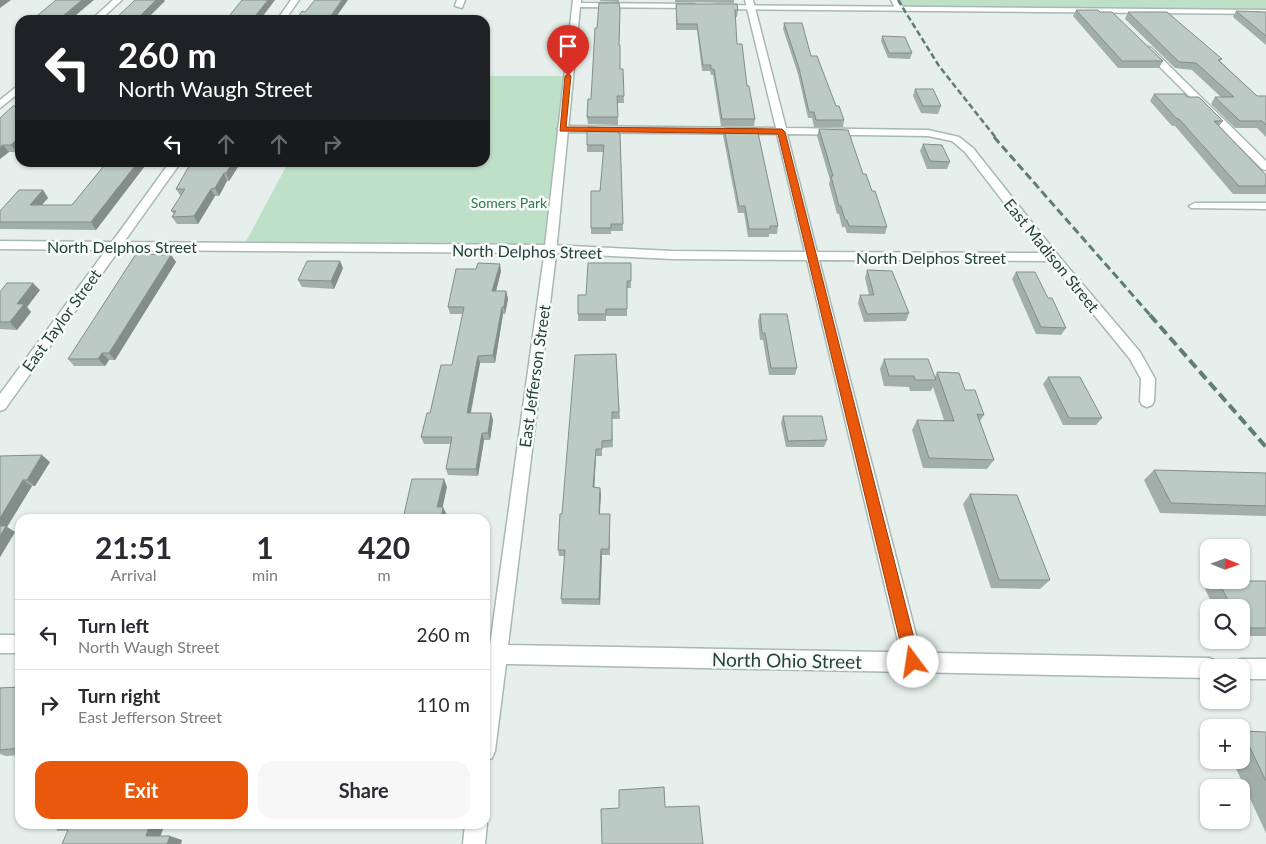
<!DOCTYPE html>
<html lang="en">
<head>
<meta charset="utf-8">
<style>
	:root { --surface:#fff; --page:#f7f7f7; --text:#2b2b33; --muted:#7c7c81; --line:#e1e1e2; --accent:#ea580c }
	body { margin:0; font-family:Lato,sans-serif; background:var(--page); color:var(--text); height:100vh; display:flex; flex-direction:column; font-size:19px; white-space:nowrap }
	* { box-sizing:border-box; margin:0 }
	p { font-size:16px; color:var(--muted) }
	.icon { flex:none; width:28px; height:28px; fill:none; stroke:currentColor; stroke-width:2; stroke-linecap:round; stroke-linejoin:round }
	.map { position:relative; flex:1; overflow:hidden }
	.panel { position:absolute; left:15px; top:514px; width:475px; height:315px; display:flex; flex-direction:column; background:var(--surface); border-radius:15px; box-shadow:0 1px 4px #0004 }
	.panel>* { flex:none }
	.banner { position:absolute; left:15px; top:15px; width:475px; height:152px; border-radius:15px; box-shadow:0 1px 4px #0004; background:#202124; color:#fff; overflow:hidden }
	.needle { width:32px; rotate:91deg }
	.tools { position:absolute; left:1200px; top:539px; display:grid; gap:10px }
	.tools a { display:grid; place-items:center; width:50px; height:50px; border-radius:10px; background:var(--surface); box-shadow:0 1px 4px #0004; font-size:25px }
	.pin { position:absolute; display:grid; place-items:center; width:42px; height:42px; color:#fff; margin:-51px -21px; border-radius:50% 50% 50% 0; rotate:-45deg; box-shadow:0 0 5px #0007 }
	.pin .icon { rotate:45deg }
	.me { position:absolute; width:55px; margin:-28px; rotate:346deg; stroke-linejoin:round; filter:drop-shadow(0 0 4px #0008) }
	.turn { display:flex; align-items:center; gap:18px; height:105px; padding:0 20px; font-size:22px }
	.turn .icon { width:65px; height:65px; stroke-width:2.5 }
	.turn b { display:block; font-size:35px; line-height:42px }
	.lanes { display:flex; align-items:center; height:48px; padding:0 20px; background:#0003; justify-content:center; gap:25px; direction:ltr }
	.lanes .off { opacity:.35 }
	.eta { display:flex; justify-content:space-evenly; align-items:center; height:85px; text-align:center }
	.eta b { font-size:30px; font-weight:700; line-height:35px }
	.cta { display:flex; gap:10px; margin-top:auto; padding:10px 20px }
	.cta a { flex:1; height:58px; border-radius:15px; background:var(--accent); color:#fff; font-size:20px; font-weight:700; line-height:58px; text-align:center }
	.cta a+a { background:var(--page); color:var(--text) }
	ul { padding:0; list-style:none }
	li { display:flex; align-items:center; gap:15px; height:70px; padding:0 20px; border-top:1px solid var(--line) }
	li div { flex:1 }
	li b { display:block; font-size:19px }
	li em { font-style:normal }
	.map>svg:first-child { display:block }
</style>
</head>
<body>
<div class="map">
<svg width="1266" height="844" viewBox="0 0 1266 844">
	<rect width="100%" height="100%" fill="#e6efeb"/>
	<!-- green -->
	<path fill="#bfe0c8" d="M895 0H1266V11L899 8Z
		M485 76H568L551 249 243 247 288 163 485 162Z"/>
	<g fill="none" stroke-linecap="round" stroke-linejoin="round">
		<defs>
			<path id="minor" d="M113 0H122L100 20H91Z
				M291 0H299L285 20H277Z
				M457 0H465L462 8 455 6Z
				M745 0H753L786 128 928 130 959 137 973 148 1057 254 1140 352 1155 379 1154 401 1152 405 1147 407 1142 405 1140 401 1141 379 1130 359 1050 261 819 260 923 662 920 669 913 672 906 669 903 662 807 260 672 259 551 253 119 250 5 409 0 411V394L106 250 0 249V241L112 242 170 162H181L124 242 551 245 672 251 805 252 777 134 562 132 557 129 562 126 776 128ZM787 134 928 136 952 141 965 152 1043 253 817 252Z
				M891 0H899L903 8 902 10H896Z
				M1148 47 1151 48 1266 161V170L1262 169 1145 52V48Z
				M20 84V92L0 108V100Z
				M1195 203H1266V209L1191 208 1189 206Z"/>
			<path id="tertiary" d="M573 0H581V3L694 4 698 6 694 8 580 7 555 263 508 645 1209 658 1216 661 1218 668H1209V678L506 664 495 751 492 758 485 761V677L487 663H485V645H490L543 263Z
				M714 5 1266 10V14L717 9H714Z
				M0 635H20V653H0Z
				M1241 659H1266V679H1241V668H1232L1234 662Z
				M485 819 487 824 485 844H463L465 824H485Z"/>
		</defs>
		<!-- minor casing -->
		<use href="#minor" stroke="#a8b8b2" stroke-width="3"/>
		<!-- tertiary casing -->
		<use href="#tertiary" stroke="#a8b8b2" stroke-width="3"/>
		<!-- minor -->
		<use href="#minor" fill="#fff" fill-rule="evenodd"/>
		<!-- tertiary -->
		<use href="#tertiary" fill="#fff" fill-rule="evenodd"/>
		<!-- rail-far2 -->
		<path stroke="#5f7d75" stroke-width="2.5" stroke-dasharray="6 3" stroke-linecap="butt" d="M898 0 939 66 996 138"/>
		<!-- rail-far1 -->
		<path stroke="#5f7d75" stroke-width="3" stroke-dasharray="8 4" stroke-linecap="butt" d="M994 137 1151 316"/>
		<!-- rail -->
		<path stroke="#5f7d75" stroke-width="4" stroke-dasharray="10 5" stroke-linecap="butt" d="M1150 315 1266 447"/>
	</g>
	<!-- wall -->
	<path fill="#a1aea9" d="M600 0H619V2L600 1Z
		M675 0H734V3L675 2Z
		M676 4 738 10 737 17H735L737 44 755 119 754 126H721L713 75H711L710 71H702L697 30H676Z
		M620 9 619 45 620 69H623L624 103H618V125L588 124 587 117 591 99 597 28Z
		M1076 10 1163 61 1159 68H1118L1073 16Z
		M1236 11 1266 12V45L1233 17Z
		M1128 12 1222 59 1220 61 1257 96H1266V137L1257 128H1235L1211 104 1215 97H1221L1192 70 1175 68 1125 19Z
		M784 23 811 56 836 106 844 120 843 127H814L812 118H808L798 74 783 29Z
		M882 36 912 53 910 59 888 58 881 41Z
		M915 89 941 106 938 114 921 113 913 96Z
		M1154 94 1187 97 1223 121 1219 126 1266 175V194H1233L1175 126H1172L1150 101Z
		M20 104V148L17 152H9L0 159V118Z
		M724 128 778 226 777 234H769V237H748L744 213H738L723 135Z
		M819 129 863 174 887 227 885 234 847 233 845 227H842L839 214H837L829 184 830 180 817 136Z
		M619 134H620L623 231H611V234H591V228L600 191 604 152H587V145Z
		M923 144 950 162 947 169H927L920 151Z
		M107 162H148L96 230 0 229V211L43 190 48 198 42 205H72Z
		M241 162 229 181H227L219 196H215L198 224H177L172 217 174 214 171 211 181 197 176 189Z
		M171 255 176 262 115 360H109L105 366H74L68 359Z
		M631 263V288H627V316H606V321H578V314L586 295Z
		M343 268 334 289 302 287 298 280Z
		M867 270 909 313 906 321 864 322 858 303 860 295H869L865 278Z
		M501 271 496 291H506L508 299 505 314H503L495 363H480L471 413 493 420 490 440H484L478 476 448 475 446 469 451 444H424L421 437 430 413 452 365 463 314H450L448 307Z
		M1016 272 1048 298 1066 328 1061 335 1036 334 1012 279Z
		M40 290 27 307 31 312 17 330 0 329V292Z
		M760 314 797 368 795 375H769L763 340H760L758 321Z
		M616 354 620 419H612L613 447 602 448V456H596L594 487 601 494 600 514 610 520V555H602L600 605 562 604 561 599 565 556H559L558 550 562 514Z
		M884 359 935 377 937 372 965 390 984 415 980 421 994 460 987 469 923 468 912 430 917 420H944L933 387 931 391H910L909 387 884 386 880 369Z
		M1048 377 1102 418 1096 425H1063L1043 384Z
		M783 416 827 440 824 447H786L781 423Z
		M0 456 50 462 35 486H32L7 527 15 532 0 557Z
		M1154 470 1266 473V516L1160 513 1144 480Z
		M970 494 1050 580 1040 589 991 588 963 504Z
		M1218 581H1266V636H1241V608H1214L1205 589Z
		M20 687V755L6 756 0 754V688Z
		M1241 731 1266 732V833L1232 760H1241Z"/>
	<!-- shaded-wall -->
	<path fill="#838d89" d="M0 0H11L0 8Z
		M82 0H94L70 20H58Z
		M156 0H164L165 1 146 20H136Z
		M268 0H275L260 20H252Z
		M342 0H348L334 20H328Z
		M20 136V148L17 152 11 145Z
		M3 145 9 152 0 159V147Z
		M138 162H148L96 230 91 222Z
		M233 162H241L229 181 226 173Z
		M224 173 227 181 219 196 215 188Z
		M211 189 215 196 198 224 194 216Z
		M43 190 48 198 35 212 30 205Z
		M171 255 176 262 115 360 109 353Z
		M340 261 343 268 334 289 331 281Z
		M500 264 501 271 494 299 492 291Z
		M33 283 40 290 27 307 31 312 17 330 10 322 17 304Z
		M506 291 508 299 505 314 504 307Z
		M502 307 503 314 495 363 493 355Z
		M102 353 109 360 105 366 98 359Z
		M478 356 480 363 469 420 467 413Z
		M491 413 493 420 490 440 488 433Z
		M482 433 484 440 478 476 476 469Z
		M596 449V456L594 494 593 487Z
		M42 455 50 462 35 486 27 480Z
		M444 479 447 487 441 515 437 507Z
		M23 480 32 486 7 527 15 532 0 557V518Z
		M600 488 601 494 599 520V514Z
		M443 507 447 515 446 519H441Z
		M601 549 602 555 600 605 599 599Z
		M150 824H165L159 840 146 836Z
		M170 836 182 840 181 844H167Z"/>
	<!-- building -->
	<path fill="#bbcac4" stroke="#838d89" d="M56 0H82L58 20H32Z
		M135 0H156L136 20H114Z
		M242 0H268L252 20H226Z
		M315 0H342L328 20H296L302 11 305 12Z
		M599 3H619L620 9 619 45H620V69H623L624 96H617L618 117H587L588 99H591L595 28H597Z
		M676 4H737L738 10H735L737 44H742L747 86H749L755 119H722L714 69H711V65H703L697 24H677Z
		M1076 10H1098L1100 12H1112L1163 61H1122Z
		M1236 11 1266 12V36Z
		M1128 12H1167L1222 59 1218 60 1257 96H1266V125L1262 121H1240L1215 97H1234L1196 63 1179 62Z
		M784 23H802L811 56H817L836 106H839L844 120H816L814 112H809L799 68Z
		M882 36 905 37 912 53H889Z
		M915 89H933L941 106H923Z
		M1154 94H1185L1187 97H1199L1223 121H1214L1266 175V186H1239L1179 119H1177Z
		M20 104V136L11 145H3L0 147V118L13 106H18Z
		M587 127 618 128 619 134H620L623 224H611V228H591V191H600L604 145H587Z
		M724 128H757L778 226H770V229H749L745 206H739Z
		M819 129 848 130 863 174H866L872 191H875L887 227 849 226 847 220H845L841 206H839L831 176H833Z
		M923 144 942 145 950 162 930 161Z
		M107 162H138L91 222H0V211L19 190H43L30 205H72Z
		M192 162H233L226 173H224L215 188 211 189 194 216 172 217 176 211H171L185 189H176L185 173Z
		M136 254 171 255 109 353H102L98 359H68Z
		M307 261H340L331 281 298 280Z
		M478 263 500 264 492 291H506L504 307H502L493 355 478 356 467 413H491L488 433H482L476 469H446L452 437H421L427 413H430L441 365H452L464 307H448L456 269H476Z
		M588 263H631V281H627V309H606V314H578V295H586Z
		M867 270 892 271 909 313 867 314 860 295H874Z
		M1016 272H1035L1048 298H1052L1066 328 1041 327Z
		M7 283H33L17 304H24L10 322H0V292Z
		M760 314H787L797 368H771L765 333H762Z
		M616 354 619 412H612V440L602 441V449H596L593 487 600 488 599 514H610L609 549H601L599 599H561L565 550H558L560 514H562L575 355Z
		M884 359H928L936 380H915L914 376H889Z
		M937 372 959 373 965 390H975L984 415 977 414 994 460 929 458 917 420 954 421Z
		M1048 377H1080L1102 418H1069Z
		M783 416H822L827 440 788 441Z
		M42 455 27 480H23L0 518V456Z
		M1154 470 1266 473V506L1171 503Z
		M412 479H444L437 507H443L441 519H403Z
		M970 494 1017 495 1050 580H999Z
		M0 526H6L0 536Z
		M1218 581H1266V628H1244L1241 624V608H1232Z
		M20 687V748L0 750V688Z
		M1242 731 1266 732V781Z
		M664 787 665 807 699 806 703 844H602L601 809 619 808V790Z
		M60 824H150L146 836H170L167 844H62L68 830H57Z"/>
	<!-- route -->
	<path fill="#ea580c" stroke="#983908" d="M568 74 571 76 566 127 782 129 785 132 920 662 918 667 913 669 908 667 905 662 778 134 560 131 565 76Z"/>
	<g text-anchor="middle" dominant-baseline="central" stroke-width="5" stroke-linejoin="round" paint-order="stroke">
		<!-- far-park labels -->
		<g font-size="14" fill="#2d7a4b" stroke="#f7fbf9">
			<text x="509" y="202">Somers Park</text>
		</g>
		<!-- street labels -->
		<g font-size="16" fill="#24423a" stroke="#f7fbf9">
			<text x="122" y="246">North Delphos Street</text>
			<text transform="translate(527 251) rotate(1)">North Delphos Street</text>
			<text transform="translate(1052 255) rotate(51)">East Madison Street</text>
			<text x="931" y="257">North Delphos Street</text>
			<text transform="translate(61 320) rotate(-54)">East Taylor Street</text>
			<text transform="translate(534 376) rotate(-82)">East Jefferson Street</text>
		</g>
		<!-- near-street labels -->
		<g font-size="19" fill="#24423a" stroke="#f7fbf9">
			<text transform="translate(787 660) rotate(1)">North Ohio Street</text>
		</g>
	</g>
</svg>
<div class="tools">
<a><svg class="needle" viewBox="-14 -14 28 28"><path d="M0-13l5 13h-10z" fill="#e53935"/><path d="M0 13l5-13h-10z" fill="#7c7c81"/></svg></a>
<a><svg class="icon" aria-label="search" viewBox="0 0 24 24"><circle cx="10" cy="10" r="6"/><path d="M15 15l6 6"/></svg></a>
<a><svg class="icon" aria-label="layers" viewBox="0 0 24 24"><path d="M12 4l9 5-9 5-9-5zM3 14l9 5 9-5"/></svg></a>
<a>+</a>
<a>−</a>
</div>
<div class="pin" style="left:568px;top:76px;background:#d93025"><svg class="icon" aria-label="arrive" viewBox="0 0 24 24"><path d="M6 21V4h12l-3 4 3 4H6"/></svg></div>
<svg class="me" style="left:913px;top:662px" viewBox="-20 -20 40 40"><circle r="19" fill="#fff"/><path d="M0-13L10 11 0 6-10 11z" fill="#ea580c"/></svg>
<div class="banner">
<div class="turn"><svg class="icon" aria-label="left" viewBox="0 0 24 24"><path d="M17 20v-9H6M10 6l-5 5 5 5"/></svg><div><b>260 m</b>North Waugh Street</div></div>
<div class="lanes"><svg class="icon" aria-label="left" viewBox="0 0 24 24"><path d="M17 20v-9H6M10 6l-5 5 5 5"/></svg><svg class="icon off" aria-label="ahead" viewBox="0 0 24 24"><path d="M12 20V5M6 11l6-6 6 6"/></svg><svg class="icon off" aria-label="ahead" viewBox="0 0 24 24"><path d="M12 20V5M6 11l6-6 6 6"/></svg><svg class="icon off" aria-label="right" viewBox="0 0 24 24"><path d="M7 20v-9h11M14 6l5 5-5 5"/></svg></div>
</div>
<section class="panel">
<div class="eta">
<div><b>21:51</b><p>Arrival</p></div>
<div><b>1</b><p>min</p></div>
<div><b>420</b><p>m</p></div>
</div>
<ul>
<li><svg class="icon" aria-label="left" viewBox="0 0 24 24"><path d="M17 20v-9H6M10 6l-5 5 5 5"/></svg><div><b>Turn left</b><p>North Waugh Street</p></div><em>260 m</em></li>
<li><svg class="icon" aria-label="right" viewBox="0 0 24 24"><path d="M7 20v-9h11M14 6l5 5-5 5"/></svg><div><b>Turn right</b><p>East Jefferson Street</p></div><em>110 m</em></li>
</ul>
<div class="cta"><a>Exit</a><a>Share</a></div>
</section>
</div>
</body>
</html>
